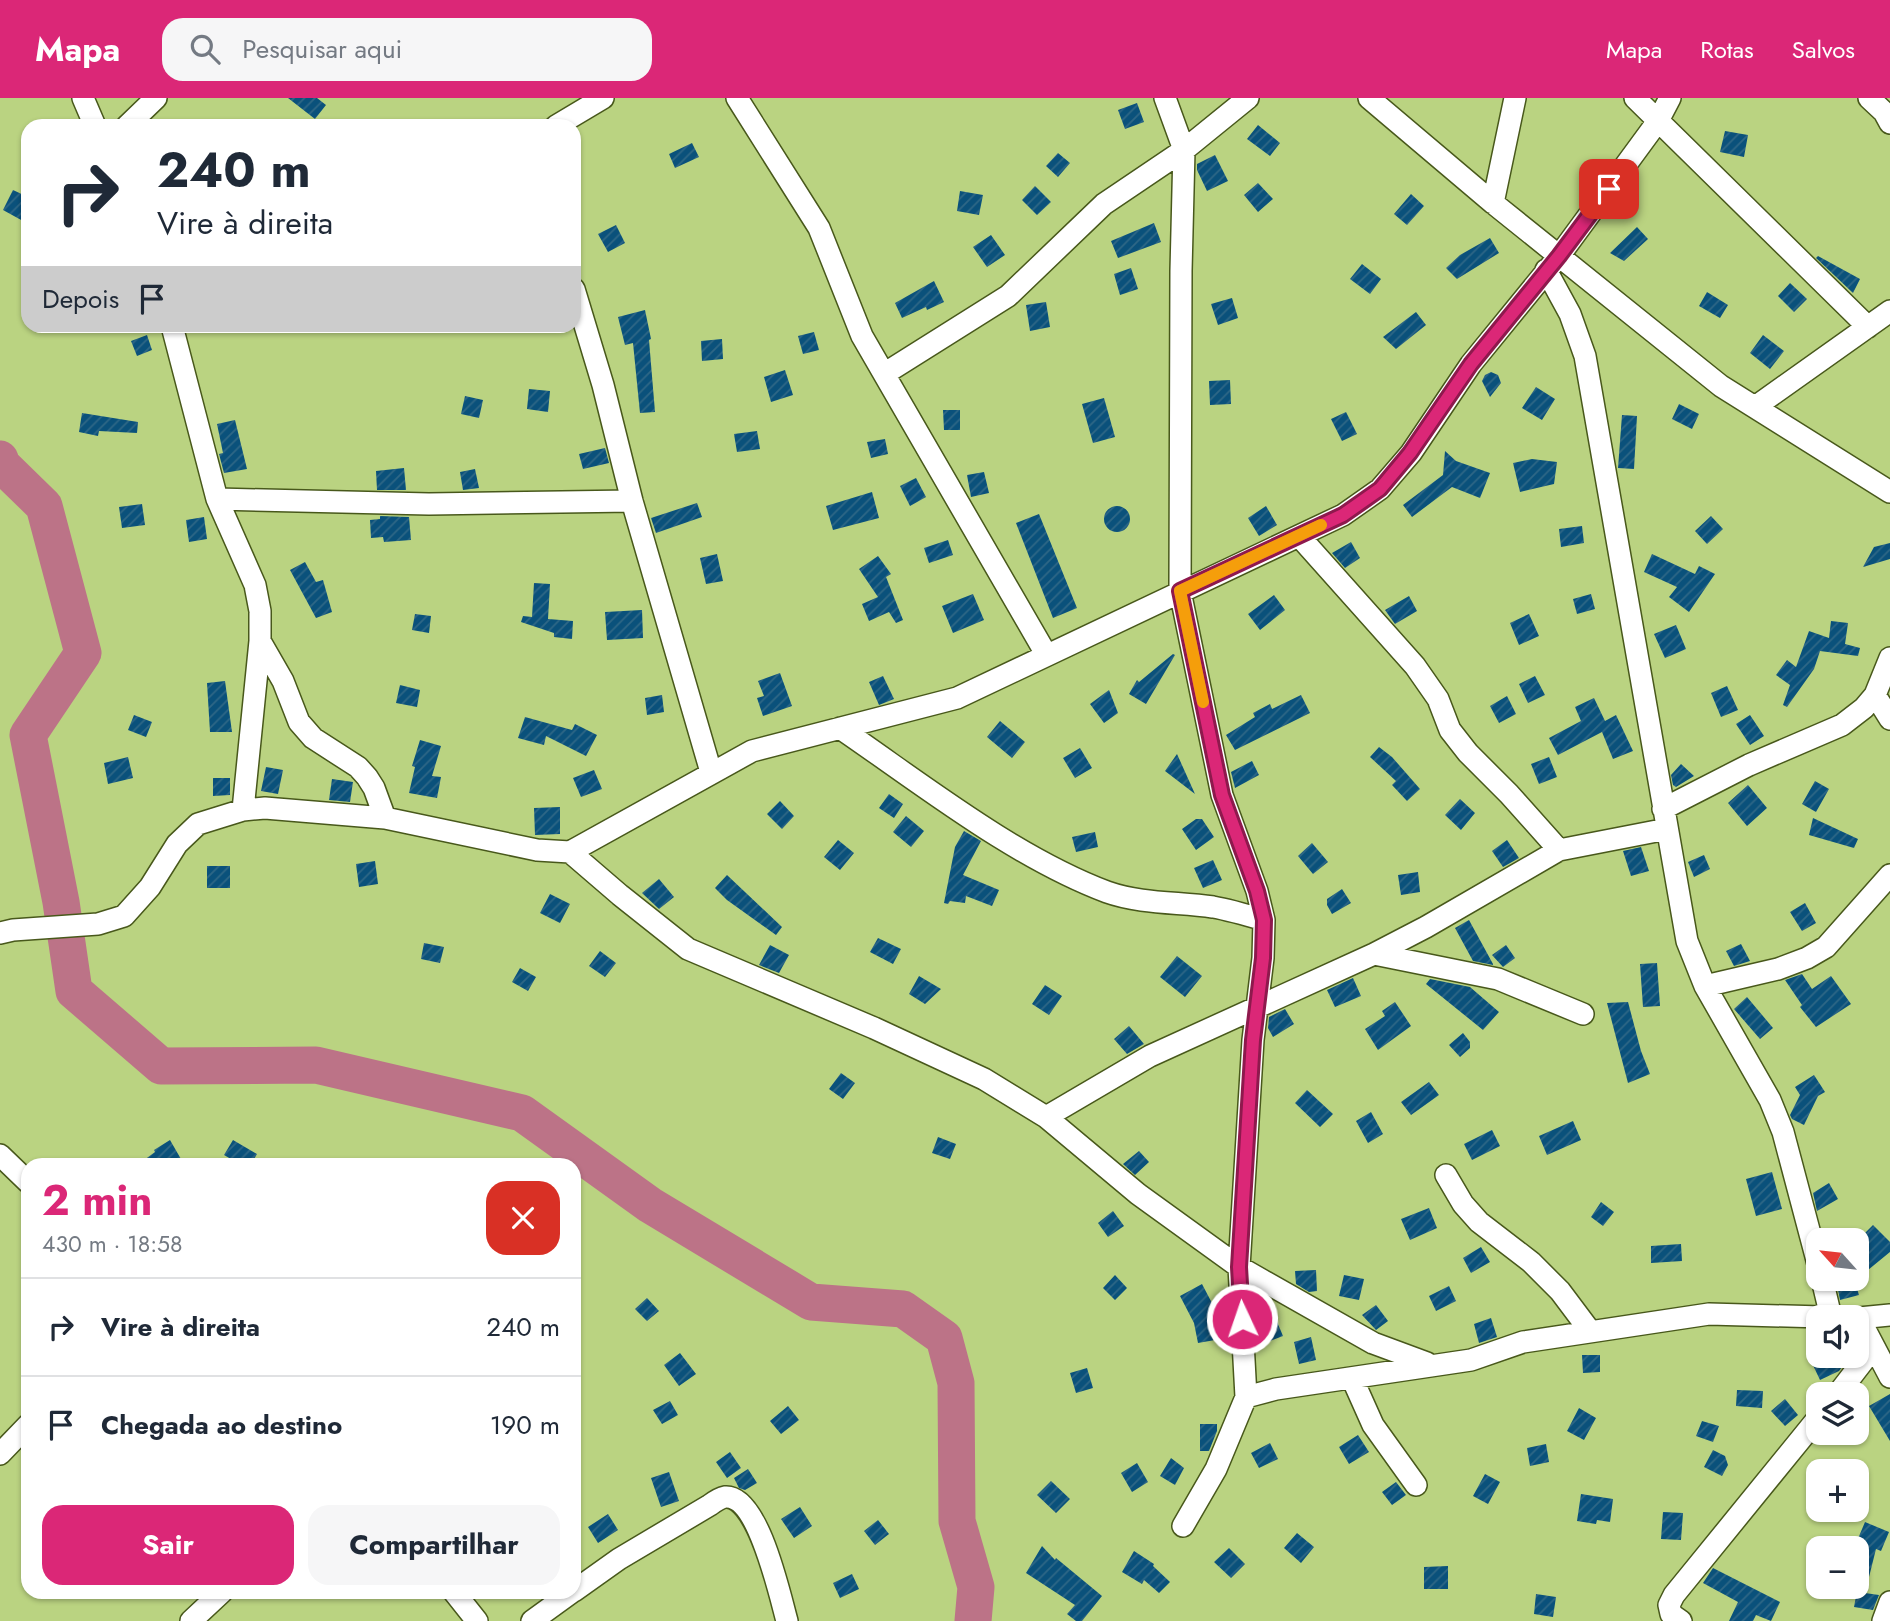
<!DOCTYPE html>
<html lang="pt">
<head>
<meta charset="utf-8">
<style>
	:root { --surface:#fff; --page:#f6f6f7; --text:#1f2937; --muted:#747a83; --line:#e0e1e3; --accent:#db2777 }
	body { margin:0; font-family:Jost,sans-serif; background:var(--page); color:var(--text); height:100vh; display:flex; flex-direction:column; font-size:26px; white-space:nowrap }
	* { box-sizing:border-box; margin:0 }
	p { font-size:23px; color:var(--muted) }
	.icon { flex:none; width:38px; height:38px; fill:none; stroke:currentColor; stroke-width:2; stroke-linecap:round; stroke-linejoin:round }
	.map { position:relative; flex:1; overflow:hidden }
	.side { position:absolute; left:21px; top:1060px; width:560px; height:441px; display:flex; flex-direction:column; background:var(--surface); border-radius:21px; box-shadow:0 2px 5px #0004 }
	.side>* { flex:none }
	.guide { position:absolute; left:21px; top:21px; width:560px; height:214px; border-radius:21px; box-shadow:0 2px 5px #0004; background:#fff; color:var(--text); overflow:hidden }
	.needle { width:46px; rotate:297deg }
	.tools { position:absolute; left:1806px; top:1130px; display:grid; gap:14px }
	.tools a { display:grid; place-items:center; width:63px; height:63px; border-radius:14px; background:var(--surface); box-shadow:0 2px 5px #0004; font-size:35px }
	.pin { position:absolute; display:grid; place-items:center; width:60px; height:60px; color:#fff; margin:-30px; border-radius:14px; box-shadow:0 4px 10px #0006 }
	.me { position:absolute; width:77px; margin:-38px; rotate:357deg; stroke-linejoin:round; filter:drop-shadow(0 0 5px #0008) }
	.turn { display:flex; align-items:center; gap:24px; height:147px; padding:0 21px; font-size:32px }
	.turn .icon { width:91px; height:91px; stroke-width:2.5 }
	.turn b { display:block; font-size:49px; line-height:60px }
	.then { display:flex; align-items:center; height:66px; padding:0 21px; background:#0003; gap:14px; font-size:26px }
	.round { display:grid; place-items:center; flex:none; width:74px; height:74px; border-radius:21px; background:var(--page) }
	.overview { display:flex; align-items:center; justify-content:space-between; height:119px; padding:0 21px }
	h1 { font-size:42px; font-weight:700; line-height:52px; color:var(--accent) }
	.primary-button { display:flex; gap:14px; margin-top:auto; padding:14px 21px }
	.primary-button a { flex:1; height:80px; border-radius:21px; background:var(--accent); color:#fff; font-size:28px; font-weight:700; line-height:80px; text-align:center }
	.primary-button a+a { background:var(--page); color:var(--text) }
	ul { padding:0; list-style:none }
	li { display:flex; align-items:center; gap:21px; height:98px; padding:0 21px; border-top:2px solid var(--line) }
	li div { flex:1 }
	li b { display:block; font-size:26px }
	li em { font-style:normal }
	header { display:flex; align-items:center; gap:42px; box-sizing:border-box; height:98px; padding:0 35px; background:var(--accent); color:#fff }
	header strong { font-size:33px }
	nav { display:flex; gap:38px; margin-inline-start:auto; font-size:24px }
	.search { width:490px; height:63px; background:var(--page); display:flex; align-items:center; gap:18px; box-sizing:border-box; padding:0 24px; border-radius:21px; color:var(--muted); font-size:26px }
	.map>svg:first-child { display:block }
</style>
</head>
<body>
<header>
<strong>Mapa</strong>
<div class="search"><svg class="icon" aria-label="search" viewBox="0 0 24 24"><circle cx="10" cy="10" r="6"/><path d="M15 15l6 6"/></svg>Pesquisar aqui</div>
<nav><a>Mapa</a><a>Rotas</a><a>Salvos</a></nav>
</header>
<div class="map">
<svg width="1890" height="1523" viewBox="0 0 1890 1523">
	<defs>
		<pattern id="building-hatch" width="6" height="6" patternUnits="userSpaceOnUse" patternTransform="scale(1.75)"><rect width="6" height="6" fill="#0a517b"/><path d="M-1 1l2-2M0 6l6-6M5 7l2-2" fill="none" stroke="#2e6786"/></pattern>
	</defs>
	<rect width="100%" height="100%" fill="#bad381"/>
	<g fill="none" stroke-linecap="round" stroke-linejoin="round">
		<!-- river -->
		<path stroke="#bc7387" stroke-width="37" d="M0 361 2 367 44 408 83 555 28 637 61 804 74 893 161 968 316 967 522 1015 650 1107 811 1204 903 1211 944 1240 956 1285 957 1423 976 1489 973 1523"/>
	</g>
	<!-- building -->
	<path fill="url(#building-hatch)" d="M288 0H317L326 7 315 21Z
		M1137 5 1144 24 1125 31 1118 12Z
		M1258 27 1280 45 1270 58 1247 41Z
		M1725 33 1748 37 1744 59 1720 54Z
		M692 45 699 59 675 70 669 56Z
		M1058 55 1070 65 1058 79 1046 68Z
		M1215 57 1228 83 1207 93 1197 72V66Z
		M1258 85 1273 101 1258 114 1244 97Z
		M1035 88 1051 104 1037 117 1022 102Z
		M13 92 28 99V113L23 123 3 112Z
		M960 93 983 97 979 117 957 113Z
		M1411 96 1424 108 1407 127 1394 116Z
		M1154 125 1161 144 1118 160 1111 143Z
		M616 127 625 145 608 154 598 136Z
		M1637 129 1648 141 1624 163 1610 155Z
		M991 137 1005 157 987 169 973 149Z
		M1490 140 1499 155 1457 181 1446 170 1460 157Z
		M1818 158 1860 181 1853 195 1816 160Z
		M1362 166 1381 181 1370 196 1350 181Z
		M1131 170 1138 191 1120 197 1114 176Z
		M934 183 944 204 927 212 926 209 902 220 895 205Z
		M1790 185 1807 201 1794 214 1778 198Z
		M1707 194 1728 207 1720 220 1699 208Z
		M1232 200 1238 220 1218 227 1211 206Z
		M1046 204 1050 229 1030 233 1026 207Z
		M645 212 651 241 649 242 655 314 640 315 633 245 625 247 618 219Z
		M1416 214 1426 227 1396 251 1383 239Z
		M814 234 819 252 803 256 798 238Z
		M147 237 152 252 137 258 131 243Z
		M1763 237 1784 253 1770 271 1750 255Z
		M722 241 723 261 702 263 701 243Z
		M785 272 793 297 771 304 764 279Z
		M1491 274 1498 277 1501 285 1490 299 1482 283 1485 277Z
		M1230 282 1231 306 1210 307 1209 283Z
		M1536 289 1555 301 1542 322 1522 310Z
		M529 291 550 293 548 314 527 311Z
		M465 298 483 302 479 320 461 316Z
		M1104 300 1115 339 1093 345 1082 306Z
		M1679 306 1699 316 1692 331 1672 321Z
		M943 312H960V332H944Z
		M1346 314 1357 336 1342 343 1331 321Z
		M82 315 138 324 137 335 99 333 98 338 79 334Z
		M1622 317 1637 318 1634 371 1618 370Z
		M235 322 247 371 224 375 219 356 223 355 217 326Z
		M757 333 760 351 737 354 734 336Z
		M885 341 888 356 871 360 867 344Z
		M605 350 609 365 583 371 579 356Z
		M1445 353 1456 363 1490 375 1480 400 1452 389 1412 419 1403 407 1443 377Z
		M1532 361 1557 364 1554 386 1520 394 1513 365Z
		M404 370 406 392H377L376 373Z
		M475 371 479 390 463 392 460 374Z
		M984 374 989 395 971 399 967 377Z
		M916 380 926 399 910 408 900 388Z
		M872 394 879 420 833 432 826 408Z
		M697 405 702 419 656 435 651 420Z
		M142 406 145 427 122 430 119 409Z
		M1266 408 1277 427 1259 438 1248 420Z
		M1104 421a13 13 0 1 1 26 0a13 13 0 1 1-26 0Z
		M1039 416 1077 510 1053 520 1016 425Z
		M380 418 409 419 411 442 384 444 383 439 371 440 370 422 380 421Z
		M1711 418 1723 431 1707 446 1695 433Z
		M204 419 207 441 189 444 186 422Z
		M1582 428 1584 445 1561 449 1559 431Z
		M948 442 953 457 929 465 924 450Z
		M1351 444 1360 460 1345 470 1332 455Z
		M1890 445V461L1863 469 1874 449Z
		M717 456 723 483 706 486 700 460Z
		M1652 456 1695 476 1699 468 1715 476 1689 514 1669 499 1677 489 1644 474Z
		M878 458 891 476 886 479 903 522 896 525 889 514 869 523 862 506 878 499 859 471Z
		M305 464 316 484 323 482 332 514 316 520 290 472Z
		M534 485 550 486 548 521 573 523 572 541 554 539V535L521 524 523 518 532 519Z
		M973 496 984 522 953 535 942 508Z
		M1591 496 1595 511 1577 516 1573 501Z
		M1274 497 1285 512 1260 532 1248 516Z
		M1409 498 1417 513 1395 526 1385 512Z
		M642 512 643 540 607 542 605 514Z
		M415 516 431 518 429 535 412 532Z
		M1529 516 1539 538 1519 547 1510 525Z
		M1831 523 1848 525 1845 546 1860 550 1858 558 1820 553 1814 571 1787 609 1783 607 1790 587 1776 577 1787 562 1796 569 1809 533 1829 540Z
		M1676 527 1686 551 1665 560 1654 536Z
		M1173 556 1175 557 1146 606 1129 596 1137 582 1139 584Z
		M780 575 792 608 763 618 757 600 764 598 758 583Z
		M883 578 894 601 879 607 869 584Z
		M1535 578 1545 597 1528 605 1519 586Z
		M225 583 232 634H210L207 585Z
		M400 587 420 592 417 609 396 605Z
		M1727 588 1738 612 1721 619 1711 595Z
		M1109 592 1118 615 1104 625 1090 606Z
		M662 597 664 614 647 617 645 600Z
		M1301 597 1310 615 1235 652 1226 637 1255 619 1253 615 1270 606 1272 611Z
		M1507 598 1516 616 1499 625 1490 608Z
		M1594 600 1605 623 1616 617 1633 653 1613 661 1602 634 1558 657 1549 640 1581 623 1575 609Z
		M134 617 152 624 146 639 128 632Z
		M1750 617 1764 638 1750 647 1736 626Z
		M525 619 572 632 575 626 597 637 586 658 546 638 544 647 518 640Z
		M1000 623 1025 644 1012 660 987 639Z
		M420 642 441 648 432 678 441 679 437 700 409 695 415 669 412 668Z
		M1379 649 1392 659 1420 691 1407 703 1392 687 1396 683 1370 659Z
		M1080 650 1092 670 1075 680 1063 660Z
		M1177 656 1195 696 1165 673Z
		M128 659 133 680 108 686 104 665Z
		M1549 659 1557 679 1539 686 1531 666Z
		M1252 663 1259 677 1235 690 1231 674Z
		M1681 666 1694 678 1676 689 1673 687 1671 677Z
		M266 669 283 672 278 696 261 693Z
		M594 672 602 691 581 699 573 680Z
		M213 680H230V697L213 698Z
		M332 681 353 684 350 704 329 702Z
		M1815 683 1829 691 1816 714 1802 706Z
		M1748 687 1767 710 1747 728 1728 705Z
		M889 696 903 706 894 720 879 710Z
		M1460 701 1475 715 1461 732 1445 717Z
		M780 703 794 718 782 731 767 716Z
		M560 709V736L535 737 534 710Z
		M906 718 924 733 911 749 893 734Z
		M1813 720 1858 741 1854 750 1809 737Z
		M1196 721H1202L1214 739 1196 752 1182 731Z
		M964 733 981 743 963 777 999 792 992 808 966 798 965 805 950 803 948 806 944 805 955 749Z
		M1095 734 1098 749 1076 754 1072 739Z
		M838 742 854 755 840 772 824 759Z
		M1507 742 1519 760 1503 769 1492 753Z
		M1312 745 1328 764 1313 776 1298 758Z
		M1641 749 1649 773 1631 778 1623 753Z
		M1704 757 1710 771 1694 779 1688 764Z
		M1213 762 1222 782 1203 790 1194 770Z
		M375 763 378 786 359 789 356 766Z
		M207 768H230V790H207Z
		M1418 774 1420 794 1401 797 1398 777Z
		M727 777 782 829 776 837 727 802 715 790Z
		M659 781 674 799 659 811 642 795Z
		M1342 791 1351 805 1332 816 1327 807V801Z
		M550 796 570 806 560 825 540 815Z
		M1805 805 1816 825 1802 833 1790 814Z
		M1469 822 1493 866V867L1473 863 1455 830Z
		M878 840 901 851 893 866 870 854Z
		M424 845 444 849 440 865 421 861Z
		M1741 846 1750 863 1734 868 1726 853Z
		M770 847 789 857 779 875 759 867Z
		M1506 847 1515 860 1503 869 1492 857Z
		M600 853 616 865 605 879 589 868Z
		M1177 858 1202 878 1185 899 1160 879Z
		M1657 865 1660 908 1643 909 1640 866Z
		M520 870 536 879 528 893 512 884Z
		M1802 876 1812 891 1831 878 1851 906 1816 929 1800 909 1802 907 1785 882Z
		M919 878 941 891 925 906 909 896Z
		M1353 880 1361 898 1335 909 1327 892Z
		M1430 881 1470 889 1499 914 1483 932 1426 886Z
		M1045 887 1062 898 1049 917 1032 906Z
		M1747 899 1773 930 1760 941 1734 911Z
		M1395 904 1411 928 1378 952 1365 931 1385 918 1382 913Z
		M1628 904 1641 953 1650 976 1628 985 1607 905Z
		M1285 911 1294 926 1273 939 1268 930 1269 919Z
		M1129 928 1144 946 1127 956 1114 941Z
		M1463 935 1470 944V950L1460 959 1449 947Z
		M841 975 855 985 843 1001 829 991Z
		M1814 977 1825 994 1818 998 1804 1027 1792 1021 1790 1017 1800 997 1795 989Z
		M1429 984 1439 997 1411 1017 1401 1004Z
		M1307 992 1333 1016 1320 1029 1295 1005Z
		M1371 1014 1383 1036 1368 1045 1356 1023Z
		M1573 1023 1581 1042 1547 1057 1539 1038Z
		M1492 1032 1500 1048 1472 1062 1464 1046Z
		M938 1039 956 1046 950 1061 932 1055Z
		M170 1042 185 1068H136L155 1054 154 1052Z
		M233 1042 257 1056 250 1068H243L224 1057Z
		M1139 1053 1149 1064 1135 1077 1123 1066Z
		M1772 1074 1782 1111 1756 1118 1746 1081Z
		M1829 1085 1838 1101 1817 1113 1813 1095Z
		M1601 1104 1614 1114 1603 1128 1591 1119Z
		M1429 1110 1437 1130 1410 1142 1401 1121Z
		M1113 1113 1124 1128 1108 1139 1098 1125Z
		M1873 1127 1890 1144V1154L1857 1181V1143Z
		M1681 1146 1682 1163 1651 1165V1148Z
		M1481 1149 1490 1164 1471 1175 1463 1160Z
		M1316 1172 1317 1193 1309 1194 1296 1186 1295 1173Z
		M1115 1177 1127 1190 1115 1202 1103 1190Z
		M1344 1177 1364 1181 1359 1202 1339 1198Z
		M1836 1181H1854L1859 1197 1840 1202Z
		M1202 1186 1213 1207 1210 1208 1215 1242 1198 1245 1194 1225 1180 1198Z
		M1449 1188 1456 1203 1436 1213 1429 1198Z
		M647 1200 659 1213 647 1223 635 1211Z
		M1376 1207 1388 1223 1376 1232 1362 1217Z
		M1275 1219 1283 1238 1265 1245 1258 1226Z
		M1491 1220 1497 1239 1479 1245 1474 1226Z
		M1311 1239 1316 1262 1299 1266 1294 1244Z
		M680 1255 696 1276 679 1288 664 1267Z
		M1582 1257H1600V1274L1583 1275Z
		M1821 1258H1850L1839 1273 1820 1282 1811 1263Z
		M1087 1270 1093 1290 1076 1295 1070 1275Z
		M1737 1292 1763 1293 1762 1310 1736 1308Z
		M1890 1296V1343L1869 1308Z
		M1785 1301 1798 1317 1785 1328 1771 1313Z
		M670 1303 678 1317 662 1326 653 1312Z
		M788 1308 799 1322 781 1336 770 1323Z
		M1579 1310 1596 1320 1584 1342 1567 1333Z
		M1702 1323 1719 1328 1713 1344 1696 1338Z
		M1200 1326H1217V1333L1209 1353H1200Z
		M1358 1337 1369 1354 1349 1366 1339 1349Z
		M1270 1345 1278 1361 1259 1370 1251 1355Z
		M1546 1346 1549 1364 1530 1368 1527 1350Z
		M1713 1352 1725 1358 1728 1367 1722 1378 1704 1369Z
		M730 1354 741 1370 727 1380 716 1364Z
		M1171 1360 1184 1370 1175 1387 1160 1378Z
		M1137 1365 1148 1384 1132 1394 1121 1375Z
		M748 1371 757 1385 745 1392 739 1390 734 1380Z
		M669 1374 679 1403 661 1409 651 1380Z
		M1485 1376 1500 1384 1488 1406 1473 1398Z
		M1051 1383 1070 1401 1056 1415 1037 1397Z
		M1396 1384 1406 1397 1392 1407 1382 1394Z
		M1581 1396 1613 1401 1610 1424 1597 1422 1596 1426 1577 1423Z
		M800 1409 812 1428 794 1440 781 1421Z
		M1663 1414 1683 1415 1681 1442 1661 1441Z
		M608 1416 618 1432 598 1445 588 1429Z
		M878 1422 889 1436 875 1447 864 1433Z
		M1865 1424 1889 1434 1881 1453 1876 1451 1865 1495 1879 1497 1873 1512 1854 1509 1857 1493V1443Z
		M1297 1435 1314 1449 1301 1465 1284 1450Z
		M1042 1448 1055 1462 1056 1460 1102 1498 1082 1523H1076L1067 1516 1075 1507 1026 1475Z
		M1229 1450 1245 1466 1231 1480 1214 1464Z
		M1134 1453 1154 1466 1153 1468 1170 1484 1159 1495 1144 1482 1142 1486 1122 1474Z
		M1448 1468V1491H1424V1469Z
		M1713 1470 1780 1504 1771 1523 1756 1517 1753 1523H1729L1738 1504 1703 1485Z
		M852 1476 859 1491 840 1500 833 1485Z
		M1536 1496 1556 1499 1553 1519 1534 1516Z"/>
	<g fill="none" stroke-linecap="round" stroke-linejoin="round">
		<defs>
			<path id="minor" d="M83 0 95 28
				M737 0 819 130 862 238 1046 556
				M1165 0 1184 52 1181 173 1180 493 1222 697 1257 793 1264 822 1263 860 1253 942 1239 1169 1246 1299 1276 1291 1471 1262 1523 1244 1709 1216 1859 1220 1890 1217
				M1369 0 1493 105 1721 288 1890 394
				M1635 0 1868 229
				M1869 0 1884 14 1890 25
				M127 28 156 0
				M556 28 603 0
				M1493 105 1515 0
				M1546 172 1570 216 1585 258 1687 843 1705 888 1770 1002 1783 1034 1818 1166
				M574 191 603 287 632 403 711 674
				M172 228 217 401 255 487 260 513V543L243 712
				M884 276 1008 198 1104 106 1184 52 1248 0
				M1755 309 1890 213
				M217 401 429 406 632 403
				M1299 438 1415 568 1438 601 1450 632 1468 655 1509 696 1559 752
				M260 543 283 583 299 624 313 640 358 669 367 679 374 690 385 720
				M1875 597 1890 621
				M840 630C922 686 1014 759 1107 794 1141 806 1178 804 1213 809 1230 812 1247 817 1264 822
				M1663 711 1749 667 1842 627 1864 610 1875 597 1890 560
				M570 754 620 797 688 851 874 930 984 981 1046 1019 1138 1096 1239 1169 1373 1245 1427 1265
				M0 835 13 832 98 826 124 818 150 789 177 746 198 726 243 712 265 710 385 720 537 752 570 754 752 653 957 600 1343 417 1380 391 1411 355 1471 266 1559 158 1658 23 1670 0
				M1374 856 1498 881 1583 916
				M1705 888 1778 871 1807 860 1826 849 1890 777
				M1046 1019 1150 958 1374 856 1426 829 1559 752 1667 731
				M0 1057 28 1084
				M1446 1077 1463 1106 1479 1124 1531 1164 1560 1193 1590 1233
				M1822 1181 1831 1219
				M1859 1220 1890 1279
				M1352 1280 1373 1327 1416 1387
				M1837 1297 1874 1249
				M0 1356 28 1327
				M1183 1428 1216 1371 1246 1299
				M574 1493 619 1461 710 1407C714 1404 720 1400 725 1399 758 1396 780 1498 787 1523
				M454 1494 477 1523
				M191 1523 222 1494
				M532 1523 572 1494
				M1681 1523 1671 1516 1669 1507 1674 1497 1818 1320
				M1883 1523 1890 1504"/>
		</defs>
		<!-- minor casing -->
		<use href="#minor" stroke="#48581b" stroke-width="24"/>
		<!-- minor -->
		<use href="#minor" stroke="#fff" stroke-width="21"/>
	</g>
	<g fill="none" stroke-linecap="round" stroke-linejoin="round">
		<defs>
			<path id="route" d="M1242 1221 1239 1169 1253 942 1263 860 1264 822 1257 793 1222 697 1180 493 1343 417 1380 391 1410 355 1471 266 1559 158 1609 91"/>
		</defs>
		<!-- route casing -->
		<use href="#route" stroke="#8e194d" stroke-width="18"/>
		<!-- route -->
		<use href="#route" stroke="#db2777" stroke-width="12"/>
		<!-- slow -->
		<path stroke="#f59e0b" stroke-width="12" d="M1203 604 1180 493 1321 427"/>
	</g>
</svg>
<div class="tools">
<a><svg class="needle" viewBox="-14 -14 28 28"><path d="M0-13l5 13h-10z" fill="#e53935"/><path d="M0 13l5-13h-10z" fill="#747a83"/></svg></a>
<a><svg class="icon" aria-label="sound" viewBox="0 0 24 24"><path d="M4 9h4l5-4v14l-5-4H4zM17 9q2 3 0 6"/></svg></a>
<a><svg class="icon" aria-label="layers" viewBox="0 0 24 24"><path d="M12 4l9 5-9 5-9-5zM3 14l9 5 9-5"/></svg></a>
<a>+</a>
<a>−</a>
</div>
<div class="pin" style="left:1609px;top:91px;background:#d93025"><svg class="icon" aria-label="arrive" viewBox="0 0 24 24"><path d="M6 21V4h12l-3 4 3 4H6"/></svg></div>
<svg class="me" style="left:1242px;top:1221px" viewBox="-20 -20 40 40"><circle r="17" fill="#db2777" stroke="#fff" stroke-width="3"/><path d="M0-11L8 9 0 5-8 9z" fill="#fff"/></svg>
<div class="guide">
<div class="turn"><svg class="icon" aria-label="right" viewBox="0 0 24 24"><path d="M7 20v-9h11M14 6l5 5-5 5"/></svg><div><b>240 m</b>Vire à direita</div></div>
<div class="then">Depois<svg class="icon" aria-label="arrive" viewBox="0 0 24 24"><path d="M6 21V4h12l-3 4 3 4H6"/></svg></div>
</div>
<section class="side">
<div class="overview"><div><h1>2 min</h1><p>430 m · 18:58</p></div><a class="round" style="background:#d93025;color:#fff"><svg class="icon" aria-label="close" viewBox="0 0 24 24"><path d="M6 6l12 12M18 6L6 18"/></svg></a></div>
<ul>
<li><svg class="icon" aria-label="right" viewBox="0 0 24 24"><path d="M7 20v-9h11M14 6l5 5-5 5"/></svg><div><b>Vire à direita</b></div><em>240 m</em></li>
<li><svg class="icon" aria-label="arrive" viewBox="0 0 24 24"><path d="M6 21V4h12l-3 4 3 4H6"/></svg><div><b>Chegada ao destino</b></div><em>190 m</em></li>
</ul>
<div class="primary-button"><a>Sair</a><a>Compartilhar</a></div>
</section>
</div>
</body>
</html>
